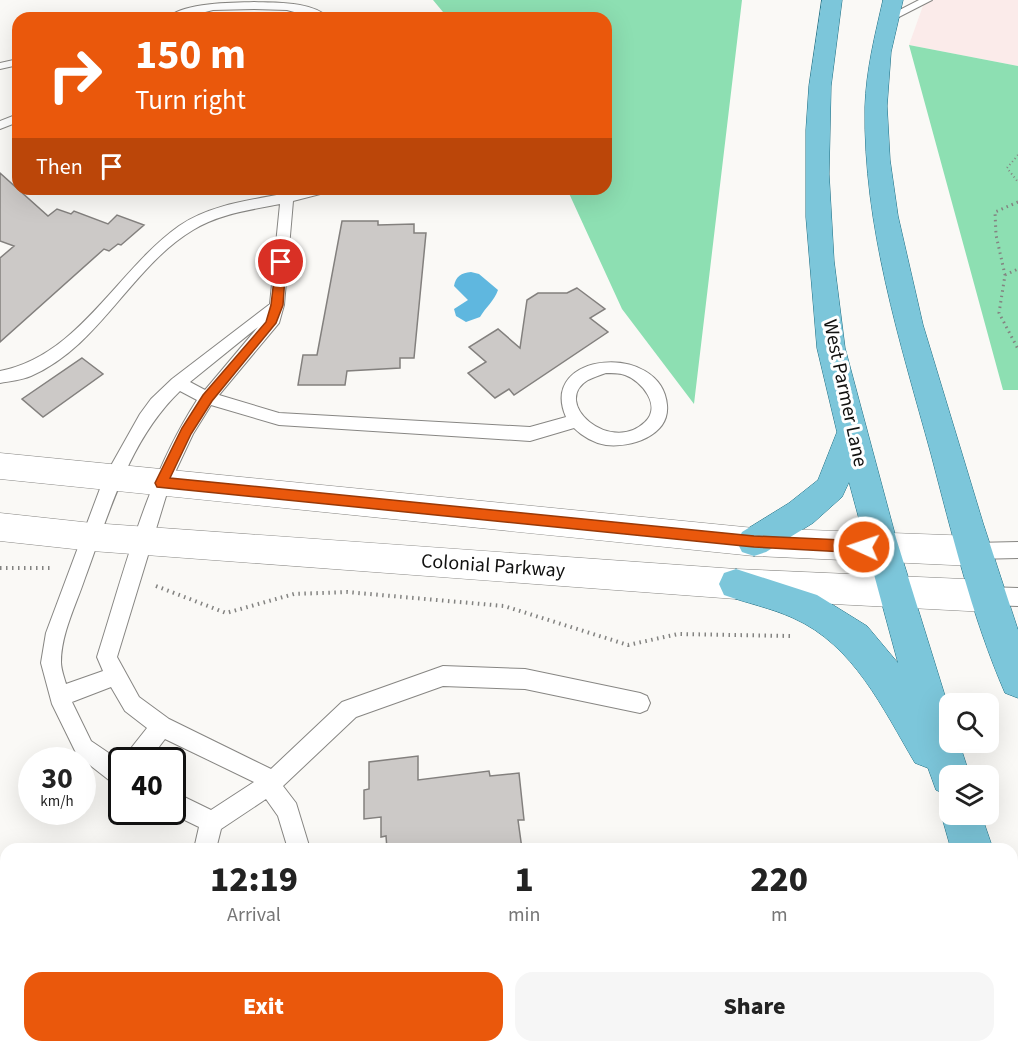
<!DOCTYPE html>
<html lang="en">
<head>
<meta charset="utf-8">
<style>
	:root { --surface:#fff; --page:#f6f6f6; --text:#222; --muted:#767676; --accent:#ea580c }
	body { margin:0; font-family:"Source Sans 3",sans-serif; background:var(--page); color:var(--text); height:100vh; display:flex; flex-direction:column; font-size:22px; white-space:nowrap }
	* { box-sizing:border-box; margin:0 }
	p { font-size:20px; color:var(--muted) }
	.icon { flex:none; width:33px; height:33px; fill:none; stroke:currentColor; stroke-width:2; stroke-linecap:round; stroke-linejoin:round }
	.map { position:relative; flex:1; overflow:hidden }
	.panel { position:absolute; left:0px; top:843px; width:1018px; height:210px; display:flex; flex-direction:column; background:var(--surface); border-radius:18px 18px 0 0; box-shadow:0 6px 24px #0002 }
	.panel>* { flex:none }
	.banner { position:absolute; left:12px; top:12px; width:600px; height:183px; border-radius:18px; box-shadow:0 6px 24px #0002; background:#ea580c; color:#fff; overflow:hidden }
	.controls { position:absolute; left:939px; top:693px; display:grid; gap:12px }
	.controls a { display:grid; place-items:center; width:60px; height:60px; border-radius:12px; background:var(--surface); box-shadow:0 6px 24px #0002; font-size:30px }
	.speed { position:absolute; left:18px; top:747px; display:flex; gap:12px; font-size:30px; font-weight:700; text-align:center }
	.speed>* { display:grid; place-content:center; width:78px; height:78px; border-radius:50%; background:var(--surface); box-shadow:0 6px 24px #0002; line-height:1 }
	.speed small { font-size:15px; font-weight:400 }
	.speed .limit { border:3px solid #111; border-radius:9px; background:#fff; color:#111 }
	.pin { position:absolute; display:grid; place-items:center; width:51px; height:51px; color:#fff; margin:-26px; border:3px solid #fff; border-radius:50%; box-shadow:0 2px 6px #0007 }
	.me { position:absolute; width:66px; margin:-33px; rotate:273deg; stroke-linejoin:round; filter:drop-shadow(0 0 4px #0008) }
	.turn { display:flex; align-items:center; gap:21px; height:126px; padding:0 24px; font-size:27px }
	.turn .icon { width:78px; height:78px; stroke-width:2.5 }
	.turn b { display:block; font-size:42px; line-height:51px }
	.then { display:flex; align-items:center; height:57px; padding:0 24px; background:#0003; gap:12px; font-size:22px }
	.eta { display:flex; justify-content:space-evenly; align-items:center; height:102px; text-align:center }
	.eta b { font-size:36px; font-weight:800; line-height:42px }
	.cta { display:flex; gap:12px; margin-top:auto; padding:12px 24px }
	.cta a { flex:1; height:69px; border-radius:18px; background:var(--accent); color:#fff; font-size:24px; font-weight:800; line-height:69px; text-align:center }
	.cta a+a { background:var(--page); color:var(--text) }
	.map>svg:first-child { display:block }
</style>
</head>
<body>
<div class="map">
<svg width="1018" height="1053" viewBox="0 0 1018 1053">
	<rect width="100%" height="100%" fill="#faf9f6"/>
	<!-- commercial -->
	<path fill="#fbebea" d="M925 0H1018V66L909 45Z"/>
	<!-- forest -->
	<path fill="#8ddfb2" d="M433 0H742L694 404 622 309 567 189H606V18H448Z
		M909 45 1018 66V390H1003Z"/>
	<!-- water -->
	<path fill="#5fb7df" d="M471 272 479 274 498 290C494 301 486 307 480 317L466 322 456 316 454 309 468 300 454 286C456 276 461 273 471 272Z"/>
	<!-- building -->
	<path fill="#ccc9c7" stroke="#83807e" stroke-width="1.5" d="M0 173 48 216 57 209 71 214 74 211 108 224 117 215 144 225 121 245 118 244 109 251 104 249 0 342V258L14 246 0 241Z
		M342 221H378V225L414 224V233H426L414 358H400V368L347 371 345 385H298L303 355H317Z
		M577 288 605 309 590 318 608 332 514 395 509 389 495 398 468 373 486 362 469 347 498 329 520 348 527 300 538 293H567Z
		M82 358 103 374 43 417 22 399Z
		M418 756V780L489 771 490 776 519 773 524 820H518L522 849H387L386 836 381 837V817L364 819V790L369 789V762Z"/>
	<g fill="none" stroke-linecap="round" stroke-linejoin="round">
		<defs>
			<path id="lane" d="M919 0H932L891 21H883L882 19Z
				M254 2C277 3 312 1 329 18H316L287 10 254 9 213 10 182 18H167C185 2 230 3 254 2Z
				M18 59V65L0 69V63Z
				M18 114V122L0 129V121Z
				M306 189H330L328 192 293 201 284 305 279 323 219 395 279 413 530 427 566 417C537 351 662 342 667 405 670 436 630 448 606 445 594 443 582 436 574 428L530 441 279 425 211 405 193 434 170 483 117 657 139 697 169 719 271 769 342 702 443 666 525 669 640 693 647 696 650 703 647 710 640 713 525 689 443 686 356 717 283 786 296 803 310 849H288L278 816 266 799 221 829 216 849H194L199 827 168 812H172V791L211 810 254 782 165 739 149 760H126L128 752 147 728 125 711 111 687 72 702 91 741 122 762V787L114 784 77 755 52 704 41 663 46 633 104 478 140 414 151 399 172 379 270 304 280 204C250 210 219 214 193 230 130 268 100 346 31 376 22 380 10 381 0 383V371C79 356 117 270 179 226 215 201 265 199 306 189ZM258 327 205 390 190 382ZM606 373C612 373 619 373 625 375 642 381 662 406 645 422 611 455 550 403 588 380 594 377 600 375 606 373ZM180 391 197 400C146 479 125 569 97 657L103 671 66 684C64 677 61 669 61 662 61 634 76 605 85 578 109 513 129 440 180 391Z
				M1018 542V558L974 559 968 557 965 551 968 545 974 543Z
				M987 587 1018 588V606L987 605 980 602 977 596 980 590Z
				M290 1047H316L315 1053H289Z"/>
			<path id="secondary" d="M0 453 754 528 974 536 986 541 991 551 986 561 974 566 754 556 0 479Z
				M0 513 92 523 736 569 987 580 999 585 1004 596 999 607 987 612 736 599 92 551 0 541Z"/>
			<path id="primary" d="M822 0H842L831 86 829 174 834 261 845 348 896 538 950 712V742H959L970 776H950V796L936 790 928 768 915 763C883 709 854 645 793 618 771 608 746 603 724 595L719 584 724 573 736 569 817 595 867 626 898 663 849 482 842 497 813 523 766 552 754 556 742 552 737 542 742 532 789 503 818 480 837 432 817 348 806 217V130L809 86Z
				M883 0H903L891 52 887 106 890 160 898 216 923 325 983 523 1018 630V698L1005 693C972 617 952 534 931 454 900 341 863 226 865 107 866 71 875 35 883 0Z
				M950 798V814H981L993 849H951L941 814 947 800Z
				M1012 958 1018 960V1020L1012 1017Z"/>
		</defs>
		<!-- lane casing -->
		<use href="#lane" stroke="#878683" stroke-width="2"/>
		<!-- secondary casing -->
		<use href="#secondary" stroke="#878683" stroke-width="1"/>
		<!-- primary casing -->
		<use href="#primary" stroke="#1d6e83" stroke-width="1"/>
		<!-- path-far2 -->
		<path stroke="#838381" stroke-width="2" stroke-dasharray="1 3" stroke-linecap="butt" d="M1018 155 1007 168 1018 182"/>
		<!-- path-far1 -->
		<path stroke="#838381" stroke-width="3" stroke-dasharray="1.5 4" stroke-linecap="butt" d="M1018 202 995 212 996 235 1005 275 999 313 1018 349
			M1005 275 1018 269"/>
		<!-- path -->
		<path stroke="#838381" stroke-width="4" stroke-dasharray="1.5 4.5" stroke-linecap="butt" d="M0 568H54
			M156 586 226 613 294 594 347 592 504 606 628 645 678 634 790 636"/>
		<!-- lane -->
		<use href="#lane" fill="#fff" fill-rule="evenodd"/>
		<!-- secondary -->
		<use href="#secondary" fill="#fff" fill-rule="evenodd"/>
		<!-- primary -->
		<use href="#primary" fill="#7cc6da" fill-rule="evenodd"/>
	</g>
	<!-- route -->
	<path fill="#ea580c" stroke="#983908" stroke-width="1.5" d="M281 259 286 262 283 305 276 323 212 401 191 434 170 478 754 536 864 541 869 543 871 547 869 552 864 553 754 547 157 487 155 483 182 428 203 395 266 322 271 305 276 262Z"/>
	<g text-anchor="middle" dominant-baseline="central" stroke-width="6" stroke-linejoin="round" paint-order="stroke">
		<!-- street labels -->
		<g font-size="20" fill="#111110" stroke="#fff">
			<text transform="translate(845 393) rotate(78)">West Parmer Lane</text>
			<text transform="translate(493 566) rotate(4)">Colonial Parkway</text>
		</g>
	</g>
</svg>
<div class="controls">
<a><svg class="icon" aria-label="search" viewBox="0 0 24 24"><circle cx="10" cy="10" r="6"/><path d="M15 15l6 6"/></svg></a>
<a><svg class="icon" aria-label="layers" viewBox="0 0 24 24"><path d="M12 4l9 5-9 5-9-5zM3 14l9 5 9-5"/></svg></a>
</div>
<div class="speed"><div>30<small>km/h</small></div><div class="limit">40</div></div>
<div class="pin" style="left:281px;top:262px;background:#d93025"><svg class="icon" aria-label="arrive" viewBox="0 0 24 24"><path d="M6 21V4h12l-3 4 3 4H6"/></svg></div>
<svg class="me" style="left:864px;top:547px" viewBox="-20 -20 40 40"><circle r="17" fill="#ea580c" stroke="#fff" stroke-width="3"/><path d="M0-11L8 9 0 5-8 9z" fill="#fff"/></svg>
<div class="banner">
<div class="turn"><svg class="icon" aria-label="right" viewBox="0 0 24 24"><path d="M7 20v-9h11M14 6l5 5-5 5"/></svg><div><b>150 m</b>Turn right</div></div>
<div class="then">Then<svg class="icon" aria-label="arrive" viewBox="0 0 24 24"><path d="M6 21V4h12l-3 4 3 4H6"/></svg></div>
</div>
<section class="panel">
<div class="eta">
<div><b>12:19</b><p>Arrival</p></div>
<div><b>1</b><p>min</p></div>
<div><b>220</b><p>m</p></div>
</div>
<div class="cta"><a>Exit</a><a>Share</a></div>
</section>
</div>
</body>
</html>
